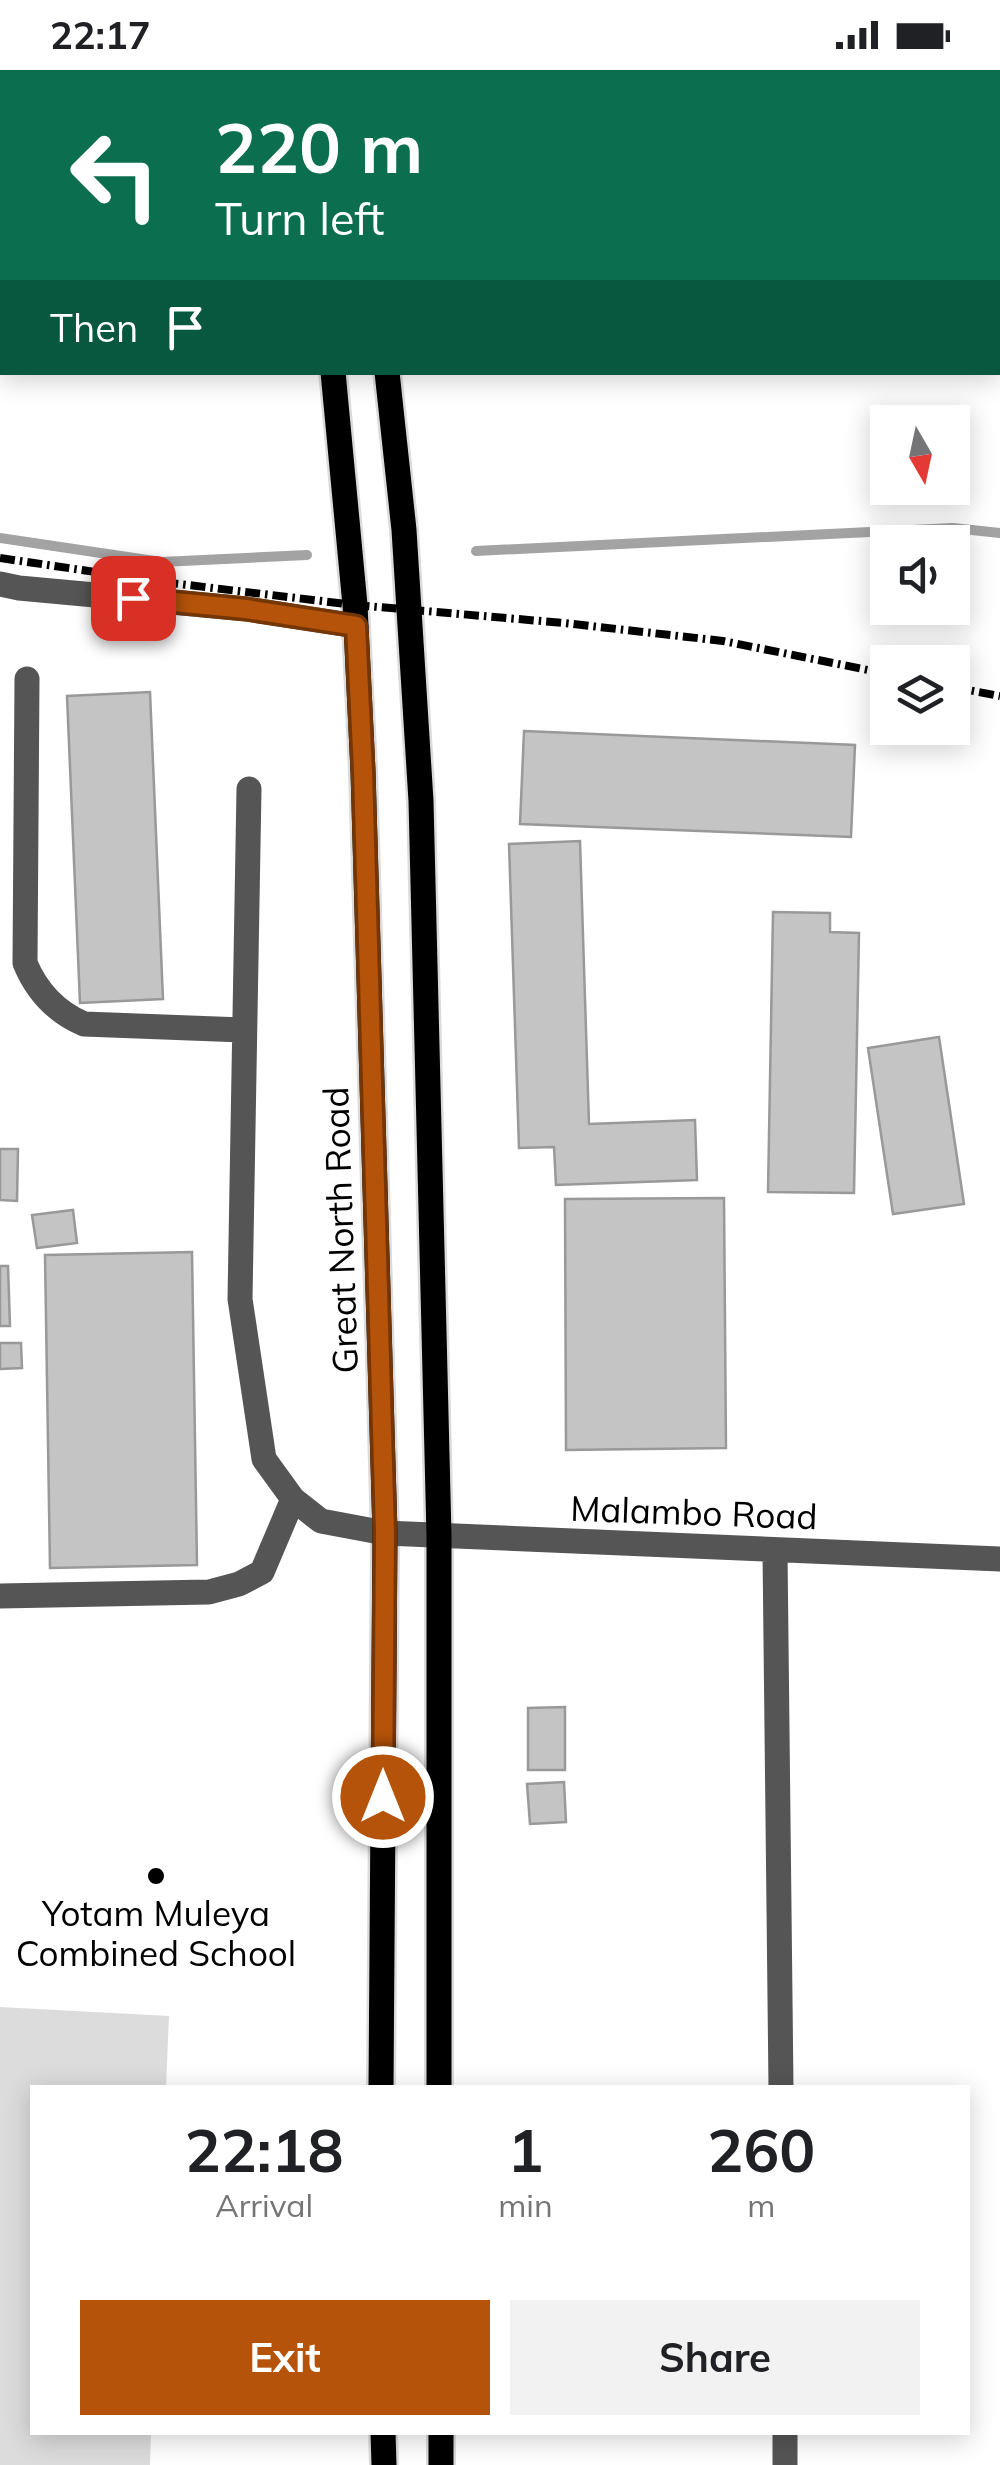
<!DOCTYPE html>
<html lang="en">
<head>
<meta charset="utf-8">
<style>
	:root { --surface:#fff; --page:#f2f2f2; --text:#202124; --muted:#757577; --accent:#b45309 }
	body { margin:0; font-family:Mulish,sans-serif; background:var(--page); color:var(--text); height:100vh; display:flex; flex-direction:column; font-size:38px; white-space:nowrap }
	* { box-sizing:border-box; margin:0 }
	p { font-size:32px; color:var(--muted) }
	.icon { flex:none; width:55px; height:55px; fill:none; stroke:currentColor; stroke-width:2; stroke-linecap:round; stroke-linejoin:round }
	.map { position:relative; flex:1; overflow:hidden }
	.drawer { position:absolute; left:30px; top:2015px; width:940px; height:350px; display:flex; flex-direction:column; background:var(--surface); border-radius:0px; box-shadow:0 5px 25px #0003 }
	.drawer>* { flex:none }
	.banner { position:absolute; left:0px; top:0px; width:1000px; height:305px; box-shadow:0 5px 25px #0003; background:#0b6e4f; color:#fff; overflow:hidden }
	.needle { width:65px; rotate:171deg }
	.buttons { position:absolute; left:870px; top:335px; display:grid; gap:20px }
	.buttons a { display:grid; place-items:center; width:100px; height:100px; border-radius:0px; background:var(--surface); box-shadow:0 5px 25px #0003; font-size:50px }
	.pin { position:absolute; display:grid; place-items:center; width:85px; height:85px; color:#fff; margin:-42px; border-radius:20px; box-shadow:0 5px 15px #0006 }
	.me { position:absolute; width:110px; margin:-55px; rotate:0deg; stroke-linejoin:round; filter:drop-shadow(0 0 8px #0008) }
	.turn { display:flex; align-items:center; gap:35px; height:210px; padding:0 50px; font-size:45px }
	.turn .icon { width:130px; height:130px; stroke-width:2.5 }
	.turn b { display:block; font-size:70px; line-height:85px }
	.then { display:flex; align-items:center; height:95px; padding:0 50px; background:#0003; gap:20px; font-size:38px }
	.eta { display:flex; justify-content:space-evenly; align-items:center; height:170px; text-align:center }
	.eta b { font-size:60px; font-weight:700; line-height:70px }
	.cta { display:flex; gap:20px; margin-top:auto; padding:20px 50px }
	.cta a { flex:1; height:115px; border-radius:0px; background:var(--accent); color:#fff; font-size:40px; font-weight:700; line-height:115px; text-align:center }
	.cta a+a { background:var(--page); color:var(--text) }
	.status { display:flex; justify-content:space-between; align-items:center; height:70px; padding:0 50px; background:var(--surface); direction:ltr }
	.status svg { height:28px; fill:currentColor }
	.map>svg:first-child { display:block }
</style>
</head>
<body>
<div class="status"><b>22:17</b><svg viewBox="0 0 49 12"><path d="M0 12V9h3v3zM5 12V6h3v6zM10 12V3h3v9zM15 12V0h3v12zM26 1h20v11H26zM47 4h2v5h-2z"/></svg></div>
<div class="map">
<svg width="1000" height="2395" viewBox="0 0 1000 2395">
	<rect width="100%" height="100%" fill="#fff"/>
	<!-- green -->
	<path fill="#dcdcdc" d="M0 1937 169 1946 166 2017 32 2018V2362L151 2363 150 2395H0Z"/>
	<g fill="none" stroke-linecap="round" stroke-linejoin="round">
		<!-- stream -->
		<path stroke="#a3a3a3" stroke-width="10" d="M0 468 161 492 307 485
			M476 481 953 458 1000 463"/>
	</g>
	<!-- building -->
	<path fill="#c4c4c4" stroke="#999" stroke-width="2.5" d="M150 622 163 929 80 933 67 626Z
		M524 661 855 675 851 767 520 754Z
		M580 771 589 1054 695 1050 697 1110 556 1115 554 1077 519 1078 509 774Z
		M773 842 830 843V862L859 863 854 1123 768 1122Z
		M939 967 964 1134 893 1144 868 978Z
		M0 1079H18L17 1131 0 1130Z
		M724 1128 726 1378 566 1380 565 1129Z
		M73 1140 77 1173 37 1178 32 1145Z
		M192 1182 197 1495 50 1498 45 1185Z
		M0 1196H8L10 1256H0Z
		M0 1273H21L22 1298 0 1299Z
		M565 1637V1700H528V1638Z
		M564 1712 566 1752 530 1754 527 1714Z"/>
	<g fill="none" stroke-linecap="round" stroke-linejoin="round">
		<defs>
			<path id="major" d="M293 0V2
				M347 0V2
				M333 302 355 535 363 701 385 1463 381 2018
				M387 302 404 460 421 731 439 1466V2018
				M383 2362 384 2395
				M441 2362V2395"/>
		</defs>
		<!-- major casing -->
		<use href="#major" stroke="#dbdbdb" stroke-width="30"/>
		<!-- minor -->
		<path stroke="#555" stroke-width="25" d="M667 2 673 0
			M0 514 19 518 247 539 356 556
			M27 609 25 893C37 922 56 942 84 954L243 960
			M249 719 240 1229 264 1389 293 1429 321 1451 385 1463 1000 1489
			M775 1481 781 2018
			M0 1526 209 1522 239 1514 262 1502 293 1429
			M785 2362V2395"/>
		<!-- major -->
		<use href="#major" stroke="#000" stroke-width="25"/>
		<!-- rail -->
		<path stroke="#000" stroke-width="8" stroke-dasharray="15 5 2.5 5" stroke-linecap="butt" d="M0 488 171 513 355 535 564 553 723 571 888 604
			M952 617 1000 626"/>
	</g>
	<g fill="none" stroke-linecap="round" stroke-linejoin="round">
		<defs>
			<path id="route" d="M133 528 246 539 356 556 363 701 385 1463 383 1727"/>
		</defs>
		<!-- route casing -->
		<use href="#route" stroke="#753606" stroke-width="25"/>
		<!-- route -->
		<use href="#route" stroke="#b45309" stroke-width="18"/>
	</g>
	<!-- markers -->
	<circle fill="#000" stroke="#fff" stroke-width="4" cx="156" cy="1806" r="10"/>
	<g text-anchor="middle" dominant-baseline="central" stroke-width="8" stroke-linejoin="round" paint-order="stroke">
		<!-- street labels -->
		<g font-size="35" fill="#000" stroke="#fff">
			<text transform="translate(340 1160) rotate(-92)">Great North Road</text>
			<text transform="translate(694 1442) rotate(2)">Malambo Road</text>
		</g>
		<!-- poi labels -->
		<g font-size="35" fill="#000" stroke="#fff">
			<text x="156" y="1843">Yotam Muleya<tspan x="156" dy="40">Combined School</tspan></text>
		</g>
	</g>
</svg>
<div class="buttons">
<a><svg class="needle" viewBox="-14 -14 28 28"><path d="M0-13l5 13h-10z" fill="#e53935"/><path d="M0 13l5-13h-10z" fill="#757577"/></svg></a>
<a><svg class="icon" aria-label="sound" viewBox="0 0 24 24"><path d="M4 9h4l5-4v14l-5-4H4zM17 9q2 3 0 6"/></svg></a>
<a><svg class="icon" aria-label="layers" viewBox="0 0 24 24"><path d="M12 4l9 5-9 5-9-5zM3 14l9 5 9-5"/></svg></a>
</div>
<div class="pin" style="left:133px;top:528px;background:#d93025"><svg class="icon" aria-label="arrive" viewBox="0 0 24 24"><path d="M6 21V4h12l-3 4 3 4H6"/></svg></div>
<svg class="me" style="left:383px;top:1727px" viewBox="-20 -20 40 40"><circle r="17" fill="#b45309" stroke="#fff" stroke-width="3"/><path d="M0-11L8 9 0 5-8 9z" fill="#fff"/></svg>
<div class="banner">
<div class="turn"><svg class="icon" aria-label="left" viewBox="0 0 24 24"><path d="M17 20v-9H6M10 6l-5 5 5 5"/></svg><div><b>220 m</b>Turn left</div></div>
<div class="then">Then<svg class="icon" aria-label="arrive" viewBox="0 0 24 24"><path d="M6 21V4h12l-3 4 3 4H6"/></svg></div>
</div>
<section class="drawer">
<div class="eta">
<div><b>22:18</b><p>Arrival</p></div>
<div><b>1</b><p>min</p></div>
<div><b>260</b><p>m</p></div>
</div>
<div class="cta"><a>Exit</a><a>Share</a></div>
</section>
</div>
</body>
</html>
